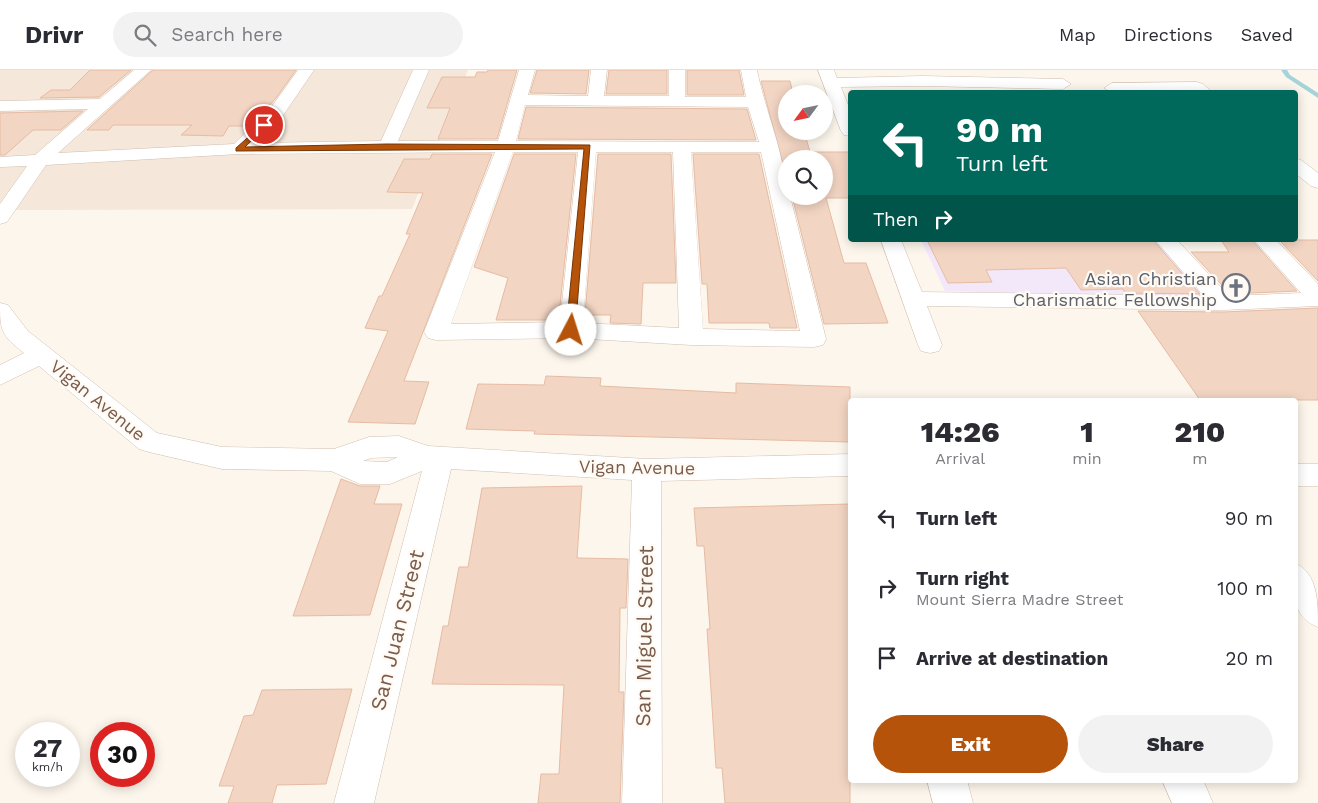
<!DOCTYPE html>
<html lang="en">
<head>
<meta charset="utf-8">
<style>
	:root { --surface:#fff; --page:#f2f2f3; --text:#2b2b33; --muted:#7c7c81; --line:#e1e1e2; --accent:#b45309 }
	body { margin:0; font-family:"Work Sans",sans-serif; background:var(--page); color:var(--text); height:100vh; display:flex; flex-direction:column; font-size:19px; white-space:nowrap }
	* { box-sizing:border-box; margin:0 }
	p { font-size:16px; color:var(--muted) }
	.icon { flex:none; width:28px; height:28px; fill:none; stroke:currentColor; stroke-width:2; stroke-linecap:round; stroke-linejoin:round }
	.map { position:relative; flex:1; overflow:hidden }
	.panel { position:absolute; left:848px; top:328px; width:450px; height:385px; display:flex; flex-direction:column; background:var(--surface); border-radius:5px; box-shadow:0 2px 12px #0003 }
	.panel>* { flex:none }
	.banner { position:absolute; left:848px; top:20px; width:450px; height:152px; border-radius:5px; box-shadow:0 2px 12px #0003; background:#00695c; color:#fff; overflow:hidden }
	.needle { width:32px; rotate:237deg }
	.fabs { position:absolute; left:778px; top:15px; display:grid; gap:10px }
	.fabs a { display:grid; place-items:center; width:55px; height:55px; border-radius:50%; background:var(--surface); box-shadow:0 2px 12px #0003; font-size:25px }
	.speed { position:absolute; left:15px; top:652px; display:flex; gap:10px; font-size:25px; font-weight:700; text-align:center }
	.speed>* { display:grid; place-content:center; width:65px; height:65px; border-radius:50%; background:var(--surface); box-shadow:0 2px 12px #0003; line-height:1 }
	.speed small { font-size:12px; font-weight:400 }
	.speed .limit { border:8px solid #d22; background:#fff; color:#111 }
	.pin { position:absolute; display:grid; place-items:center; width:42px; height:42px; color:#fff; margin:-21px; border:2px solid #fff; border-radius:50%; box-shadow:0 1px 5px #0007 }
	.me { position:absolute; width:55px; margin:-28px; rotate:5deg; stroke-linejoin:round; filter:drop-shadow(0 0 4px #0008) }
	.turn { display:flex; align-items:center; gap:18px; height:105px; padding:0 25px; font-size:22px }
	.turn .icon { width:65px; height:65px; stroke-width:2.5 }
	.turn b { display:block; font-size:35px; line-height:42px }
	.then { display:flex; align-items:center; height:48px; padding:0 25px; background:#0003; gap:10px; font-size:19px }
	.eta { display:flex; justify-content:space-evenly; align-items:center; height:85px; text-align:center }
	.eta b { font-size:30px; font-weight:800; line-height:35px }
	.action { display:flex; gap:10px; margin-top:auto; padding:10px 25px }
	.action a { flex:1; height:58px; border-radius:30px; background:var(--accent); color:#fff; font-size:20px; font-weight:800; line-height:58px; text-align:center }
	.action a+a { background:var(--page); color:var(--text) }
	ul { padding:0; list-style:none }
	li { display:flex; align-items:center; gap:15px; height:70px; padding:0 25px }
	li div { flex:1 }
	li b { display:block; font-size:19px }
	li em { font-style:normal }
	header { display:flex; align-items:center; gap:30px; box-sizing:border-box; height:70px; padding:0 25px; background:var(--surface); border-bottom:1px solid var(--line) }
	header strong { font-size:24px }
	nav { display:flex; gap:28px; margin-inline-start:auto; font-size:18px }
	.search { width:350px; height:45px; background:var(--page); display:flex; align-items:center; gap:12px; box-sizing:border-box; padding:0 18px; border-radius:28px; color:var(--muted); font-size:19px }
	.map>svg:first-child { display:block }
</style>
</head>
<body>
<header>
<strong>Drivr</strong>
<div class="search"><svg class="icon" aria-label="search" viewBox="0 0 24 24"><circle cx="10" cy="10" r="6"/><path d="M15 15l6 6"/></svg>Search here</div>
<nav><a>Map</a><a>Directions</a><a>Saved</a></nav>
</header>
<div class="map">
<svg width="1318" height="733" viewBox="0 0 1318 733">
	<rect width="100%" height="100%" fill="#fdf6ec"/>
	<!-- residential -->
	<path fill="#f5e8da" d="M0 0H468L412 139 0 140Z"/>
	<!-- education -->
	<path fill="#f3e8fa" d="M921 170H1158L1209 229 945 221Z"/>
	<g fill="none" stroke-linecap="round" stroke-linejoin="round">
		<!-- stream -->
		<path fill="#a5d3da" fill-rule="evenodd" d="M1281 0H1287L1290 5 1318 23V28L1286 7Z"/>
	</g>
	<!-- building -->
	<path fill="#f3d5c3" stroke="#e6bba3" d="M90 0H131L99 27 40 28 51 20H70Z
		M153 0H296L276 28 257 48H253L244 56H229L223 66 181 65 192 55H113L109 60H87Z
		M488 0H517L497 69H438L450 38H427L442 7H475L477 2H487Z
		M537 0H589L586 24 530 23Z
		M609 0H667V24H606Z
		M687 0H739L744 25H687Z
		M761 11H790L793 24H786V61H804L810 82H850V128H826L844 193H866L888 253 824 254 792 126H824V89H786V106Z
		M526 37 747 39 756 70 518 69Z
		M83 41 61 60H33L5 85H0V43Z
		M432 84H492L404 311 429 312 415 354 348 352 388 261 365 258 379 226H382L410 164H406L423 123 387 122 404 89H430Z
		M514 84H576L559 245H555L554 250H496L508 208 474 197Z
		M598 84H671L676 213H643L641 254 610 253 611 245H585Z
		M693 84H759L797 258H770L769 253H709L707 214H702Z
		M927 170H1153L1200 224 1125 223 1123 219 1081 220 1066 198 986 200 992 212 948 213Z
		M1221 170H1252L1297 221 1230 224 1191 182H1229Z
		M1279 170H1318V211Z
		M1318 238V330H1200L1138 241 1223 242Z
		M546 306 601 308 600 316 736 323V313L850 317V372L534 364 535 361 466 359 478 314 544 315Z
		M341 409 360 416H380L374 434H402L370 545 293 546Z
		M582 416 577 488 628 489 626 538H620L619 622H624L620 733H538L541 704H559L564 615 432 614 443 556H448L459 497H468L482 418Z
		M850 434V733H725L722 698H716L707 559H710L704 476H697L694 438Z
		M352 619 326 714 277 715 272 733H228L234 716H219L244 646 253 645 262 620Z"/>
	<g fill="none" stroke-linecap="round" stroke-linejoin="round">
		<defs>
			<path id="minor" d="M134 0H151L58 83 234 74 270 39 298 0H314L282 47 255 73 381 71 413 0H429L398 71H498L519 0H535L528 25 588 26 591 0H607L604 26H669V0H685V27H746L741 0H757C765 41 786 85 786 126H790L826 269 823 275 814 277 691 275 571 268 436 270 428 268 424 262 495 82 239 84 46 95 7 152 0 154V134L27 96 0 97V87L35 85 88 39 0 41V31L100 29ZM525 35 748 37 759 72 516 71ZM513 82H578L560 252 451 254ZM596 82H673L679 258 583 253ZM691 82H761L800 261 703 259Z
				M818 0H834L837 8 922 6 1063 9 1071 14 1063 19 922 16 841 17 850 40V66L844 65 841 61Z
				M1197 12 1203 14 1212 22H1111L1104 18 1112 13Z
				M1295 88 1301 90 1318 103V118L1311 116 1295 103Z
				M881 170H901L922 222 1204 226 1155 170H1177L1229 226 1301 223 1254 170H1276L1318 214V236L1223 240 927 236 942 275 939 281 930 283 921 281 918 275Z
				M0 233 8 235 28 261 157 363 222 377 334 379 369 367 399 366 428 376 647 389 850 384V406L661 411 662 733H622L632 410 451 399 374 733H334L422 401 390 414H360L331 401 222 399 149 382 139 379 39 296 0 315V295L24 283C1 265 0 261 0 233ZM398 387 387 392 363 391 371 388Z
				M1295 394H1318V416H1295Z
				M1295 493C1318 504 1318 531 1318 557 1289 546 1295 519 1295 493Z
				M927 710H967L973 733H933Z
				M1162 710H1203L1213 733H1172Z"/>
		</defs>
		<!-- minor casing -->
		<use href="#minor" stroke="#d1beb0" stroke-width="1"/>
		<!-- minor -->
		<use href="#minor" fill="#fff" fill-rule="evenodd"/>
	</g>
	<!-- route -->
	<path fill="#b45309" stroke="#753606" d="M264 53 266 57 245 77 387 74 590 75 575 263H571L566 260 584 79 236 81V78Z"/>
	<!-- icons -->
	<defs>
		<symbol id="church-ring" viewBox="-11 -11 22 22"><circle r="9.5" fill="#fffaf3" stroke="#6b7280" stroke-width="1.5"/><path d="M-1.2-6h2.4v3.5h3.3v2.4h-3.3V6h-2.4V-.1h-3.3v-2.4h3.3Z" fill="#6b7280"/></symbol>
	</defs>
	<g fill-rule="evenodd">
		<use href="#church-ring" x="1220" y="202" width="32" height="32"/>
	</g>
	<g text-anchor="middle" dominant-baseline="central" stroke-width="4.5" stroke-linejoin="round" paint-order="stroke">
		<!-- worship labels -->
		<g font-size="18" fill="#5b616d" stroke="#fffaf3" text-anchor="end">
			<text x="1217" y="208">Asian Christian<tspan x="1217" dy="21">Charismatic Fellowship</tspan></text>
		</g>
		<!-- street labels -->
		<g font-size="18" fill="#7a5c4d" stroke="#fffaf3">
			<text transform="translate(98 330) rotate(39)">Vigan Avenue</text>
			<text transform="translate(637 397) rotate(1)">Vigan Avenue</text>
		</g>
		<!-- near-street labels -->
		<g font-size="21" fill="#7a5c4d" stroke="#fffaf3">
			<text transform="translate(397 560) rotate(-76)">San Juan Street</text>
			<text transform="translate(644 566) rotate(-89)">San Miguel Street</text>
		</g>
	</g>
</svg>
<div class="fabs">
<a><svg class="needle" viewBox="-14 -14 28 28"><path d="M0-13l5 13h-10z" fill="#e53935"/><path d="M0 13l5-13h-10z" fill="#7c7c81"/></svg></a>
<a><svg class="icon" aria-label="search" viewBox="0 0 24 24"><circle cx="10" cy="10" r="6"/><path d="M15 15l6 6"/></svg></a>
</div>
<div class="speed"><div>27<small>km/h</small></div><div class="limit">30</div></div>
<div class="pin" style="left:264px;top:55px;background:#d93025"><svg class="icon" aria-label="arrive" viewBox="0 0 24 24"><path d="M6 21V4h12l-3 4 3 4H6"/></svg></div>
<svg class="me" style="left:571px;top:260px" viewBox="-20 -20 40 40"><circle r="19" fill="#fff"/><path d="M0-13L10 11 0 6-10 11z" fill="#b45309"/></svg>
<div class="banner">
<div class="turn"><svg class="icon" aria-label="left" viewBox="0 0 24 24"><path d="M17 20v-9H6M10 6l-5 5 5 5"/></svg><div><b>90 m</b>Turn left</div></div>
<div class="then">Then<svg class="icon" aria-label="right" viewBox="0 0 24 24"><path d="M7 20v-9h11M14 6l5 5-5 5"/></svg></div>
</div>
<section class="panel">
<div class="eta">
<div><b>14:26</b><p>Arrival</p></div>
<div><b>1</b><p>min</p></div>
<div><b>210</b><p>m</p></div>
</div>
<ul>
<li><svg class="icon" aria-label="left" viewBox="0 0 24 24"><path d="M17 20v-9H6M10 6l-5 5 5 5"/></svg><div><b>Turn left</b></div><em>90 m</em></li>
<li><svg class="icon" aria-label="right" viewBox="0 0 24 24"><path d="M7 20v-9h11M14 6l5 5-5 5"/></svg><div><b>Turn right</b><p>Mount Sierra Madre Street</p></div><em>100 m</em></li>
<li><svg class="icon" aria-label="arrive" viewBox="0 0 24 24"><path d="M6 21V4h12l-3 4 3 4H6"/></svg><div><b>Arrive at destination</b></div><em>20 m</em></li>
</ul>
<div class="action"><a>Exit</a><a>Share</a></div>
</section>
</div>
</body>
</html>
